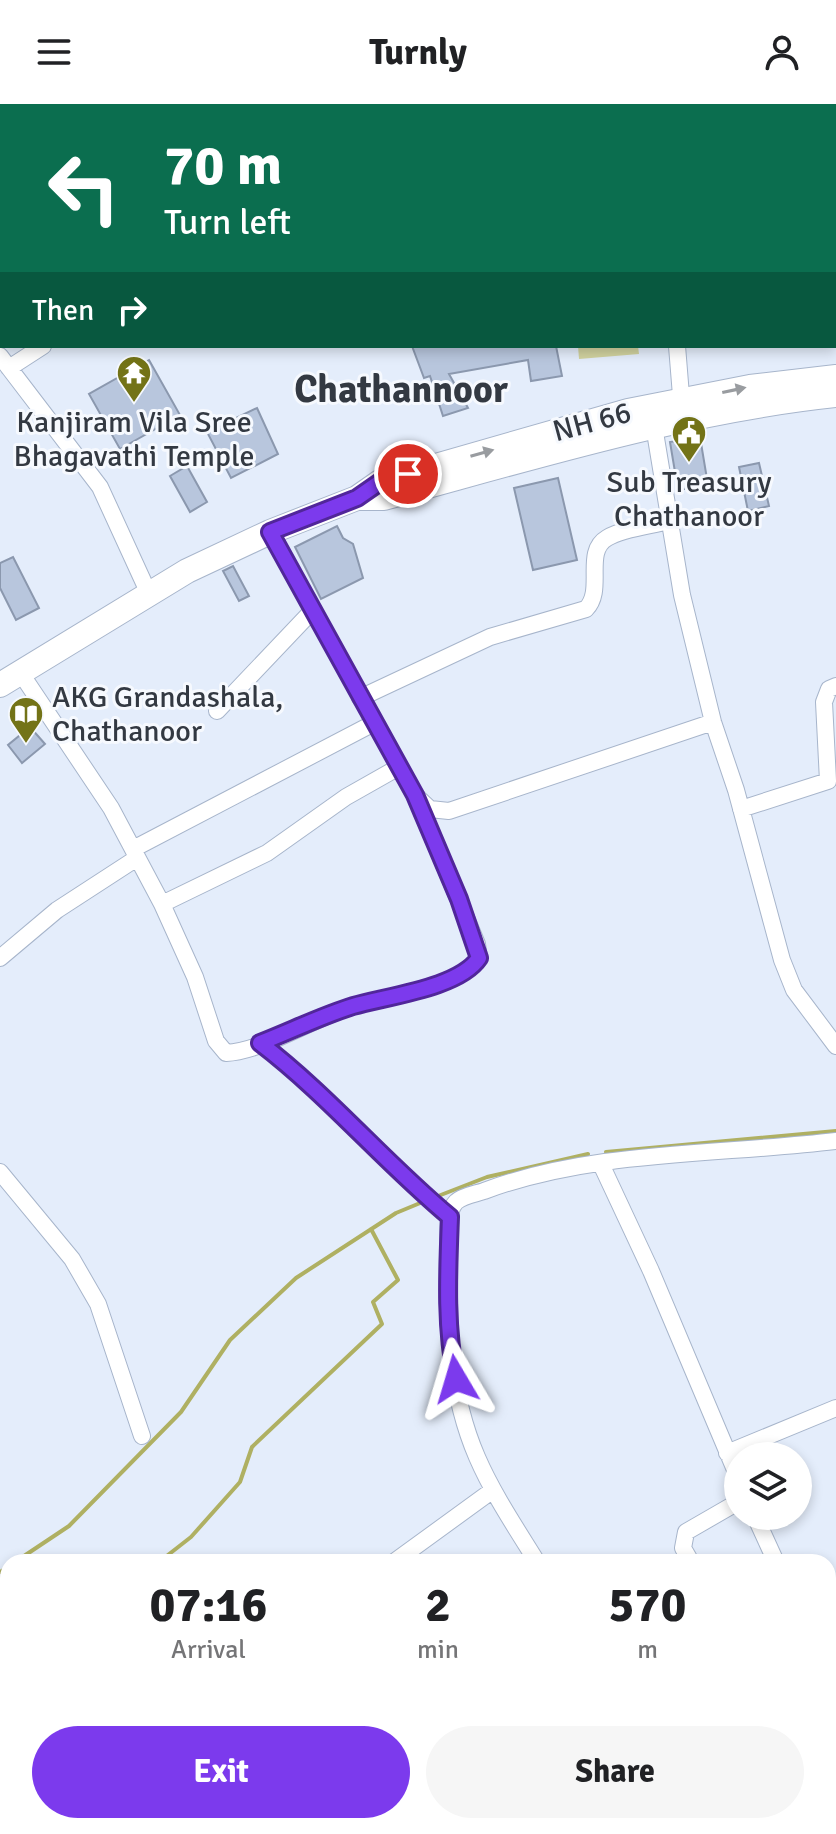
<!DOCTYPE html>
<html lang="en">
<head>
<meta charset="utf-8">
<style>
	:root { --surface:#fff; --page:#f6f6f6; --text:#202124; --muted:#757577; --accent:#7c3aed }
	body { margin:0; font-family:Signika,sans-serif; background:var(--page); color:var(--text); height:100vh; display:flex; flex-direction:column; font-size:30px; white-space:nowrap }
	* { box-sizing:border-box; margin:0 }
	p { font-size:26px; color:var(--muted) }
	.icon { flex:none; width:44px; height:44px; fill:none; stroke:currentColor; stroke-width:2; stroke-linecap:round; stroke-linejoin:round }
	.map { position:relative; flex:1; overflow:hidden }
	.side { position:absolute; left:0px; top:1450px; width:836px; height:280px; display:flex; flex-direction:column; background:var(--surface); border-radius:24px 24px 0 0; box-shadow:0 4px 12px #0003 }
	.side>* { flex:none }
	.top-card { position:absolute; left:0px; top:0px; width:836px; height:244px; box-shadow:0 4px 12px #0003; background:#0b6e4f; color:#fff; overflow:hidden }
	.tools { position:absolute; left:724px; top:1338px; display:grid; gap:16px }
	.tools a { display:grid; place-items:center; width:88px; height:88px; border-radius:50%; background:var(--surface); box-shadow:0 4px 12px #0003; font-size:40px }
	.pin { position:absolute; display:grid; place-items:center; width:68px; height:68px; color:#fff; margin:-34px; border:4px solid #fff; border-radius:50%; box-shadow:0 2px 8px #0007 }
	.me { position:absolute; width:88px; margin:-44px; rotate:353deg; stroke-linejoin:round; filter:drop-shadow(0 0 6px #0008) }
	.turn { display:flex; align-items:center; gap:28px; height:168px; padding:0 32px; font-size:36px }
	.turn .icon { width:104px; height:104px; stroke-width:2.5 }
	.turn b { display:block; font-size:56px; line-height:68px }
	.then { display:flex; align-items:center; height:76px; padding:0 32px; background:#0003; gap:16px; font-size:30px }
	.eta { display:flex; justify-content:space-evenly; align-items:center; height:136px; text-align:center }
	.eta b { font-size:48px; font-weight:700; line-height:56px }
	.primary-button { display:flex; gap:16px; margin-top:auto; padding:16px 32px }
	.primary-button a { flex:1; height:92px; border-radius:48px; background:var(--accent); color:#fff; font-size:32px; font-weight:700; line-height:92px; text-align:center }
	.primary-button a+a { background:var(--page); color:var(--text) }
	header { display:flex; justify-content:space-between; align-items:center; height:104px; padding:0 32px; background:var(--surface); font-size:36px; font-weight:700 }
	.map>svg:first-child { display:block }
</style>
</head>
<body>
<header><svg class="icon" aria-label="menu" viewBox="0 0 24 24"><path d="M4 6h16M4 12h16M4 18h16"/></svg>Turnly<svg class="icon" aria-label="person" viewBox="0 0 24 24"><circle cx="12" cy="8" r="4"/><path d="M4 21q1-7 8-7t8 7"/></svg></header>
<div class="map">
<svg width="836" height="1730" viewBox="0 0 836 1730">
	<rect width="100%" height="100%" fill="#e4edfb"/>
	<!-- green -->
	<path fill="#d1d29f" d="M578 242H638L639 250 579 255Z"/>
	<g fill="none" stroke-linecap="round" stroke-linejoin="round">
		<!-- stream -->
		<path stroke="#afb062" stroke-width="4" d="M606 1048 836 1027
			M433 1094 487 1073 588 1050
			M15 1458 69 1422 181 1308 230 1236 296 1174 396 1109 425 1097
			M159 1458 191 1433 240 1378 252 1343 382 1220 373 1198 398 1176 371 1125
			M0 1468 8 1463
			M0 1634 8 1627"/>
	</g>
	<!-- building -->
	<path fill="#b8c6dd" stroke="#8b98ae" stroke-width="2" d="M412 242H556L562 272 531 277 528 256 449 270 468 304 443 312 430 272 424 274Z
		M149 256 180 311 120 345 89 290Z
		M257 304 278 350 231 374 207 328Z
		M700 333 708 381 678 386 670 338Z
		M759 359 769 402 748 407 739 363Z
		M187 362 207 398 190 408 170 372Z
		M558 374 577 456 533 466 514 384Z
		M337 422 343 434 353 440 363 474 321 495 295 443Z
		M13 453 39 504 16 516 0 484V459Z
		M233 462 249 492 239 497 223 467Z
		M30 623 45 640 22 659 8 641Z"/>
	<g fill="none" stroke-linecap="round" stroke-linejoin="round">
		<defs>
			<path id="minor" d="M291 0 293 2
				M642 0V2
				M495 2 499 0
				M677 242 682 304
				M0 252 100 383 149 490
				M9 264 43 242
				M653 316 682 491 713 618 736 686 782 856 794 886 836 942
				M270 428 415 691 430 705 449 707 713 618
				M20 568 111 704 162 800 195 873 216 937 226 949C264 947 315 913 354 902 387 892 460 884 479 854L477 840 415 691
				M360 594 490 533 586 505C605 486 583 448 607 434 624 424 650 422 669 417
				M217 607 313 506
				M741 705 828 677 824 598 829 585 836 582
				M133 745 374 619
				M162 800 267 749 346 693 399 663
				M0 854 57 806 137 754
				M260 939C328 991 384 1058 450 1113
				M601 1060 651 1167 738 1373
				M0 1068 72 1155 98 1200 142 1332
				M727 1349 836 1304
				M755 1412 776 1458
				M394 1458 493 1386
				M537 1458C516 1424 493 1390 477 1353 450 1291 446 1218 448 1151 449 1137 445 1109 456 1098 462 1092 475 1090 484 1087 593 1046 721 1051 836 1037
				M691 1458 683 1444 686 1428 738 1398
				M828 1573 833 1584
				M0 1710 8 1711
				M461 1722 467 1730
				M561 1722 566 1730
				M221 1730 227 1722
				M618 1730 626 1722"/>
			<path id="highway" d="M357 394H384C532 354 683 307 836 291
				M0 581 187 467 270 428 357 394 380 378 628 307 750 283 836 273"/>
		</defs>
		<!-- minor casing -->
		<use href="#minor" stroke="#a7b5cb" stroke-width="18"/>
		<!-- highway casing -->
		<use href="#highway" stroke="#a7b5cb" stroke-width="26"/>
		<!-- minor -->
		<use href="#minor" stroke="#fff" stroke-width="16"/>
		<!-- highway -->
		<use href="#highway" stroke="#fff" stroke-width="24"/>
	</g>
	<!-- one-way arrows -->
	<defs><path id="oneway-solid" d="M-6-.8H1V-3.2L6.5 0L1 3.2V.8H-6Z" transform="scale(2)"/></defs>
	<g fill="#999ca0">
		<use href="#oneway-solid" transform="translate(734 286) rotate(-12)"/>
		<use href="#oneway-solid" transform="translate(482 349) rotate(-16)"/>
	</g>
	<g fill="none" stroke-linecap="round" stroke-linejoin="round">
		<defs>
			<path id="route" d="M408 370 380 378 357 394 270 428 415 691 459 795 479 854C459 884 387 892 353 902 321 912 291 927 260 939 328 991 384 1058 450 1113 448 1167 445 1222 456 1275"/>
		</defs>
		<!-- route casing -->
		<use href="#route" stroke="#51269a" stroke-width="20"/>
		<!-- route -->
		<use href="#route" stroke="#7c3aed" stroke-width="14"/>
	</g>
	<!-- icons -->
	<defs>
		<symbol id="temple-pin" viewBox="-11 -11 22 30"><path d="M0 17L-7.5 6A9.5 9.5 0 1 1 7.5 6Z" fill="#737317" stroke="#f6f9fe"/><path d="M0-6L5-2H3V0L6.5 2.5H4V6H1.5V3h-3V6H-4V2.5H-6.5L-3 0V-2H-5Z" fill="#fff"/></symbol>
		<symbol id="civic-pin" viewBox="-11 -11 22 30"><path d="M0 17L-7.5 6A9.5 9.5 0 1 1 7.5 6Z" fill="#737317" stroke="#f6f9fe"/><path d="M-.6-6.5H3V-4.5H.6V-3L4-1V1h2V6H-6V1h2V-1L-.6-3ZM-1.2 2.5V6h2.4V2.5Z" fill="#fff"/></symbol>
		<symbol id="library-pin" viewBox="-11 -11 22 30"><path d="M0 17L-7.5 6A9.5 9.5 0 1 1 7.5 6Z" fill="#737317" stroke="#f6f9fe"/><path d="M-6-4Q-3-5.5-.7-3.5V5Q-3 3-6 4ZM6-4Q3-5.5 .7-3.5V5Q3 3 6 4Z" fill="#fff"/></symbol>
	</defs>
	<g fill-rule="evenodd">
		<use href="#temple-pin" x="114" y="249" width="40" height="54"/>
		<use href="#civic-pin" x="669" y="309" width="40" height="54"/>
		<use href="#library-pin" x="6" y="590" width="40" height="54"/>
	</g>
	<g text-anchor="middle" dominant-baseline="central" stroke-width="6" stroke-linejoin="round" paint-order="stroke">
		<!-- poi labels -->
		<g font-size="30" fill="#333942" stroke="#f6f9fe">
			<text x="134" y="318">Kanjiram Vila Sree<tspan x="134" dy="34">Bhagavathi Temple</tspan></text>
			<text x="689" y="378">Sub Treasury<tspan x="689" dy="34">Chathanoor</tspan></text>
			<text x="52" y="593" text-anchor="start">AKG Grandashala,<tspan x="52" dy="34">Chathanoor</tspan></text>
		</g>
		<!-- street labels -->
		<g font-size="30" fill="#333942" stroke="#f6f9fe">
			<text transform="translate(592 318) rotate(-15)">NH 66</text>
		</g>
		<!-- district labels -->
		<g font-size="38" font-weight="bold" fill="#333942" stroke="#f6f9fe">
			<text x="401" y="285">Chathannoor</text>
		</g>
	</g>
</svg>
<div class="tools">
<a><svg class="icon" aria-label="layers" viewBox="0 0 24 24"><path d="M12 4l9 5-9 5-9-5zM3 14l9 5 9-5"/></svg></a>
</div>
<div class="pin" style="left:408px;top:370px;background:#d93025"><svg class="icon" aria-label="arrive" viewBox="0 0 24 24"><path d="M6 21V4h12l-3 4 3 4H6"/></svg></div>
<svg class="me" style="left:456px;top:1275px" viewBox="-20 -20 40 40"><path d="M0-17L14 15 0 8-14 15z" fill="#7c3aed" stroke="#fff" stroke-width="4"/></svg>
<div class="top-card">
<div class="turn"><svg class="icon" aria-label="left" viewBox="0 0 24 24"><path d="M17 20v-9H6M10 6l-5 5 5 5"/></svg><div><b>70 m</b>Turn left</div></div>
<div class="then">Then<svg class="icon" aria-label="right" viewBox="0 0 24 24"><path d="M7 20v-9h11M14 6l5 5-5 5"/></svg></div>
</div>
<section class="side">
<div class="eta">
<div><b>07:16</b><p>Arrival</p></div>
<div><b>2</b><p>min</p></div>
<div><b>570</b><p>m</p></div>
</div>
<div class="primary-button"><a>Exit</a><a>Share</a></div>
</section>
</div>
</body>
</html>
